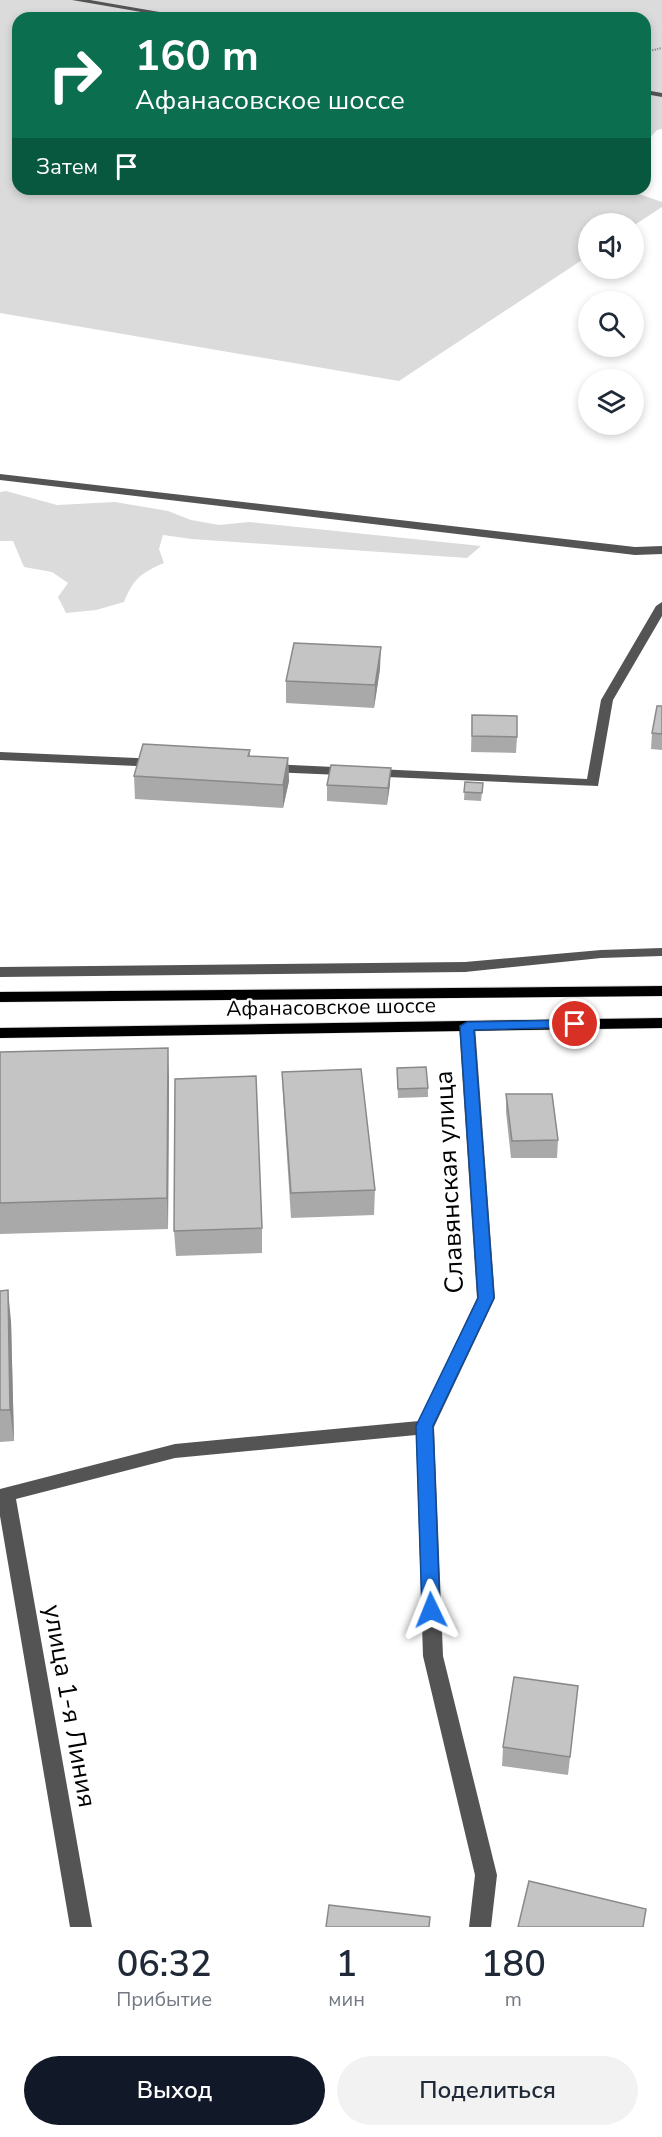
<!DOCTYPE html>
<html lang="ru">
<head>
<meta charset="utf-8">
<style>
	:root { --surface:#fff; --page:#f2f2f3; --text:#1f2937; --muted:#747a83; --accent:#111827 }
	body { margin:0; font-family:"Nunito Sans",sans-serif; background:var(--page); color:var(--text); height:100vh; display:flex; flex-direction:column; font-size:22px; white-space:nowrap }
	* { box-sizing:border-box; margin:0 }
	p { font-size:20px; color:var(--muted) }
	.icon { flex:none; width:33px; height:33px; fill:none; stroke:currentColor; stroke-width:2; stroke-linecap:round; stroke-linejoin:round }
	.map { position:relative; height:1927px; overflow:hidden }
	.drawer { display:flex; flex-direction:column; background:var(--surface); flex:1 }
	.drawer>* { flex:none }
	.top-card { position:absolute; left:12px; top:12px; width:639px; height:183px; border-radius:18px; box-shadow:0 3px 9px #0003; background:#0b6e4f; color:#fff; overflow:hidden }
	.buttons { position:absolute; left:578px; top:213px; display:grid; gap:12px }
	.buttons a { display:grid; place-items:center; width:66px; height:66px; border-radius:50%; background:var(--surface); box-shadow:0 3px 9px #0003; font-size:30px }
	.pin { position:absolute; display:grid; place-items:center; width:51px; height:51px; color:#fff; margin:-26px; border:3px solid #fff; border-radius:50%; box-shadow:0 2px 6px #0007 }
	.me { position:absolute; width:66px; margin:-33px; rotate:358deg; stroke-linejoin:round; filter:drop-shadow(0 0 4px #0008) }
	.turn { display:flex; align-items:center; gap:21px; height:126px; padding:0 24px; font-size:27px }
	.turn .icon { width:78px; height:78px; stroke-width:2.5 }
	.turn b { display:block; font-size:42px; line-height:51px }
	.then { display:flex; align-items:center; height:57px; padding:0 24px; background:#0003; gap:12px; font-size:22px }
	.eta { display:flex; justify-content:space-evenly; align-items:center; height:102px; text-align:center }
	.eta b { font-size:36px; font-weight:600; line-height:42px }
	.cta { display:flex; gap:12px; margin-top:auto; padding:12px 24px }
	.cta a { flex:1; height:69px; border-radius:36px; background:var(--accent); color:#fff; font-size:24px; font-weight:600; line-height:69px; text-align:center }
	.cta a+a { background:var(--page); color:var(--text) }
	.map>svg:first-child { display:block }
</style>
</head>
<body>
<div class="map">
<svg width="662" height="1927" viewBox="0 0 662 1927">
	<rect width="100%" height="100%" fill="#fff"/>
	<!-- green -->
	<path fill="#dbdbdb" d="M0 0H662V129L657 130 645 143V18H18V189H625L662 202V207L633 226V224H588V256L399 381 0 313Z
		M6 491 57 505 115 502 168 511 191 520 219 525 249 522 481 546 467 558 192 539 163 535 159 549 164 563C141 573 134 578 124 602L96 610 66 613 58 597 68 583 52 572 24 567 13 541H0V492Z"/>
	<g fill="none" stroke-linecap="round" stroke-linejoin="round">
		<defs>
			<path id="major" d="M662 986V996L0 1002V992Z
				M662 1018V1028L0 1038V1028Z"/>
		</defs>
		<!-- major casing -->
		<use href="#major" stroke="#dbdbdb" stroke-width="1"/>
		<!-- path -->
		<path stroke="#767676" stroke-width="2" stroke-dasharray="1 1.5" stroke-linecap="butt" d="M645 52 662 48"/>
		<!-- minor -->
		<path fill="#545454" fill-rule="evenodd" d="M72 0H90L194 18H176Z
			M645 90 662 93V97L645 94Z
			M0 474 635 547 662 546V554L635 555 0 480Z
			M662 602V616L613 700 598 786 270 772 263 768 270 764 587 779 601 700 656 606Z
			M0 752 159 759 166 763 159 767 0 760Z
			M662 948V956L601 958 465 972 0 977V967L465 962 601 950Z
			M467 1021 475 1026 495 1298 434 1427 443 1656 497 1875 491 1927H469L475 1875 423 1656 416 1435 175 1458 16 1499 92 1927H70L0 1516V1489L175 1444 419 1421 477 1298 459 1026Z"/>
		<!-- major -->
		<use href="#major" fill="#000" fill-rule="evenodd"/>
	</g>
	<!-- wall -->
	<path fill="#a9a9a9" d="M380 669 374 708 286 703V681Z
		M662 706V750L651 749 652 733Z
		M472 715 517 737 516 753 471 752Z
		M250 750V756L288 758 289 781 283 808 135 799 134 776Z
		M465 782 483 783 481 801 464 800Z
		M390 784 387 805 327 801V785Z
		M0 1052 169 1078 168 1229 0 1234Z
		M397 1068 428 1088V1097L398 1098Z
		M282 1072 375 1190 374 1215 291 1218 283 1096Z
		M506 1094 558 1140 557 1158H511L506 1112Z
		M262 1228V1253L176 1256 174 1231Z
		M0 1291 11 1321 14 1441 0 1442Z
		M578 1687 568 1775 502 1766 503 1747Z"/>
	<!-- shaded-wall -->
	<path fill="#898989" d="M381 647 380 669 374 708 375 685Z
		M288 758 289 781 283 808V785Z
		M391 768 390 784 387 805 388 788Z
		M168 1048 169 1078 168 1229 167 1198Z
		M8 1290 11 1321 14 1441 10 1410Z"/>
	<!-- building -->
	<path fill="#c4c4c4" stroke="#898989" stroke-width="1.5" d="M294 643 381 647 375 685 286 681Z
		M657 706H662V734L652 733Z
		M472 715 517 716V737L472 736Z
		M143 744 250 750 248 756 288 758 283 785 134 776Z
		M331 765 391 768 388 788 327 785Z
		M465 782 483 783 482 793 464 792Z
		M168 1048 167 1198 0 1203V1052Z
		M426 1067 428 1088 398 1089 397 1068Z
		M361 1069 375 1190 291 1193 282 1072Z
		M256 1076 262 1228 174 1231 175 1079Z
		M506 1094H552L558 1140 512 1141Z
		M8 1290 10 1410H0V1291Z
		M514 1677 578 1686 570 1757 503 1747Z
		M529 1881 646 1909 643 1927H518Z
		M329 1905 430 1917 429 1927H326Z"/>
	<!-- route -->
	<path fill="#1a73e8" stroke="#114b97" stroke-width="1.5" d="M575 1020 580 1021 582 1024 580 1027 474 1030 494 1298 433 1426 440 1610 438 1616 431 1618 425 1616 422 1610 416 1426 478 1298 460 1026 467 1022Z"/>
	<g text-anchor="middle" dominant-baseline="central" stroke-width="4.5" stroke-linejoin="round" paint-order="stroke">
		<!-- street labels -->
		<g font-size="21" fill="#000" stroke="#fff">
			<text transform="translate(331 1007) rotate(-1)">Афанасовское шоссе</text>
		</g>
		<!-- near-street labels -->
		<g font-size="26" fill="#000" stroke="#fff">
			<text transform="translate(449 1182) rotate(-93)">Славянская улица</text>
			<text transform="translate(70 1706) rotate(80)">улица 1-я Линия</text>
		</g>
	</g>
</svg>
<div class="buttons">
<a><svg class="icon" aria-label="sound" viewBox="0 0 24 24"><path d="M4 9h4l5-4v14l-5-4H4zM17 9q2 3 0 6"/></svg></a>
<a><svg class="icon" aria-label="search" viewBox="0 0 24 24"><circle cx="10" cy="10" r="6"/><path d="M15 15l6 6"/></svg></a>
<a><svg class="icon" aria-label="layers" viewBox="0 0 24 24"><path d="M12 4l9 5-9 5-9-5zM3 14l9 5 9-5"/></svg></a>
</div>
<div class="pin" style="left:575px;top:1024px;background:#d93025"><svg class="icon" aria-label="arrive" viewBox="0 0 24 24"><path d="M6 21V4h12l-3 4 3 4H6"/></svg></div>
<svg class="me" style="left:431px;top:1610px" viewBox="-20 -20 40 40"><path d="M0-17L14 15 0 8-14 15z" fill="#1a73e8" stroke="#fff" stroke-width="4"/></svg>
<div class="top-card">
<div class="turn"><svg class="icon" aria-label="right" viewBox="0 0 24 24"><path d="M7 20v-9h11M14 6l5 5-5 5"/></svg><div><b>160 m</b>Афанасовское шоссе</div></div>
<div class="then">Затем<svg class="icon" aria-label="arrive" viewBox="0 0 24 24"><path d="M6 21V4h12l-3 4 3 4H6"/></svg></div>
</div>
</div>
<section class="drawer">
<div class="eta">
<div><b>06:32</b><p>Прибытие</p></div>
<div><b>1</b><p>мин</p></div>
<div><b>180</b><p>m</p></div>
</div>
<div class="cta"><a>Выход</a><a>Поделиться</a></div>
</section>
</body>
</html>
